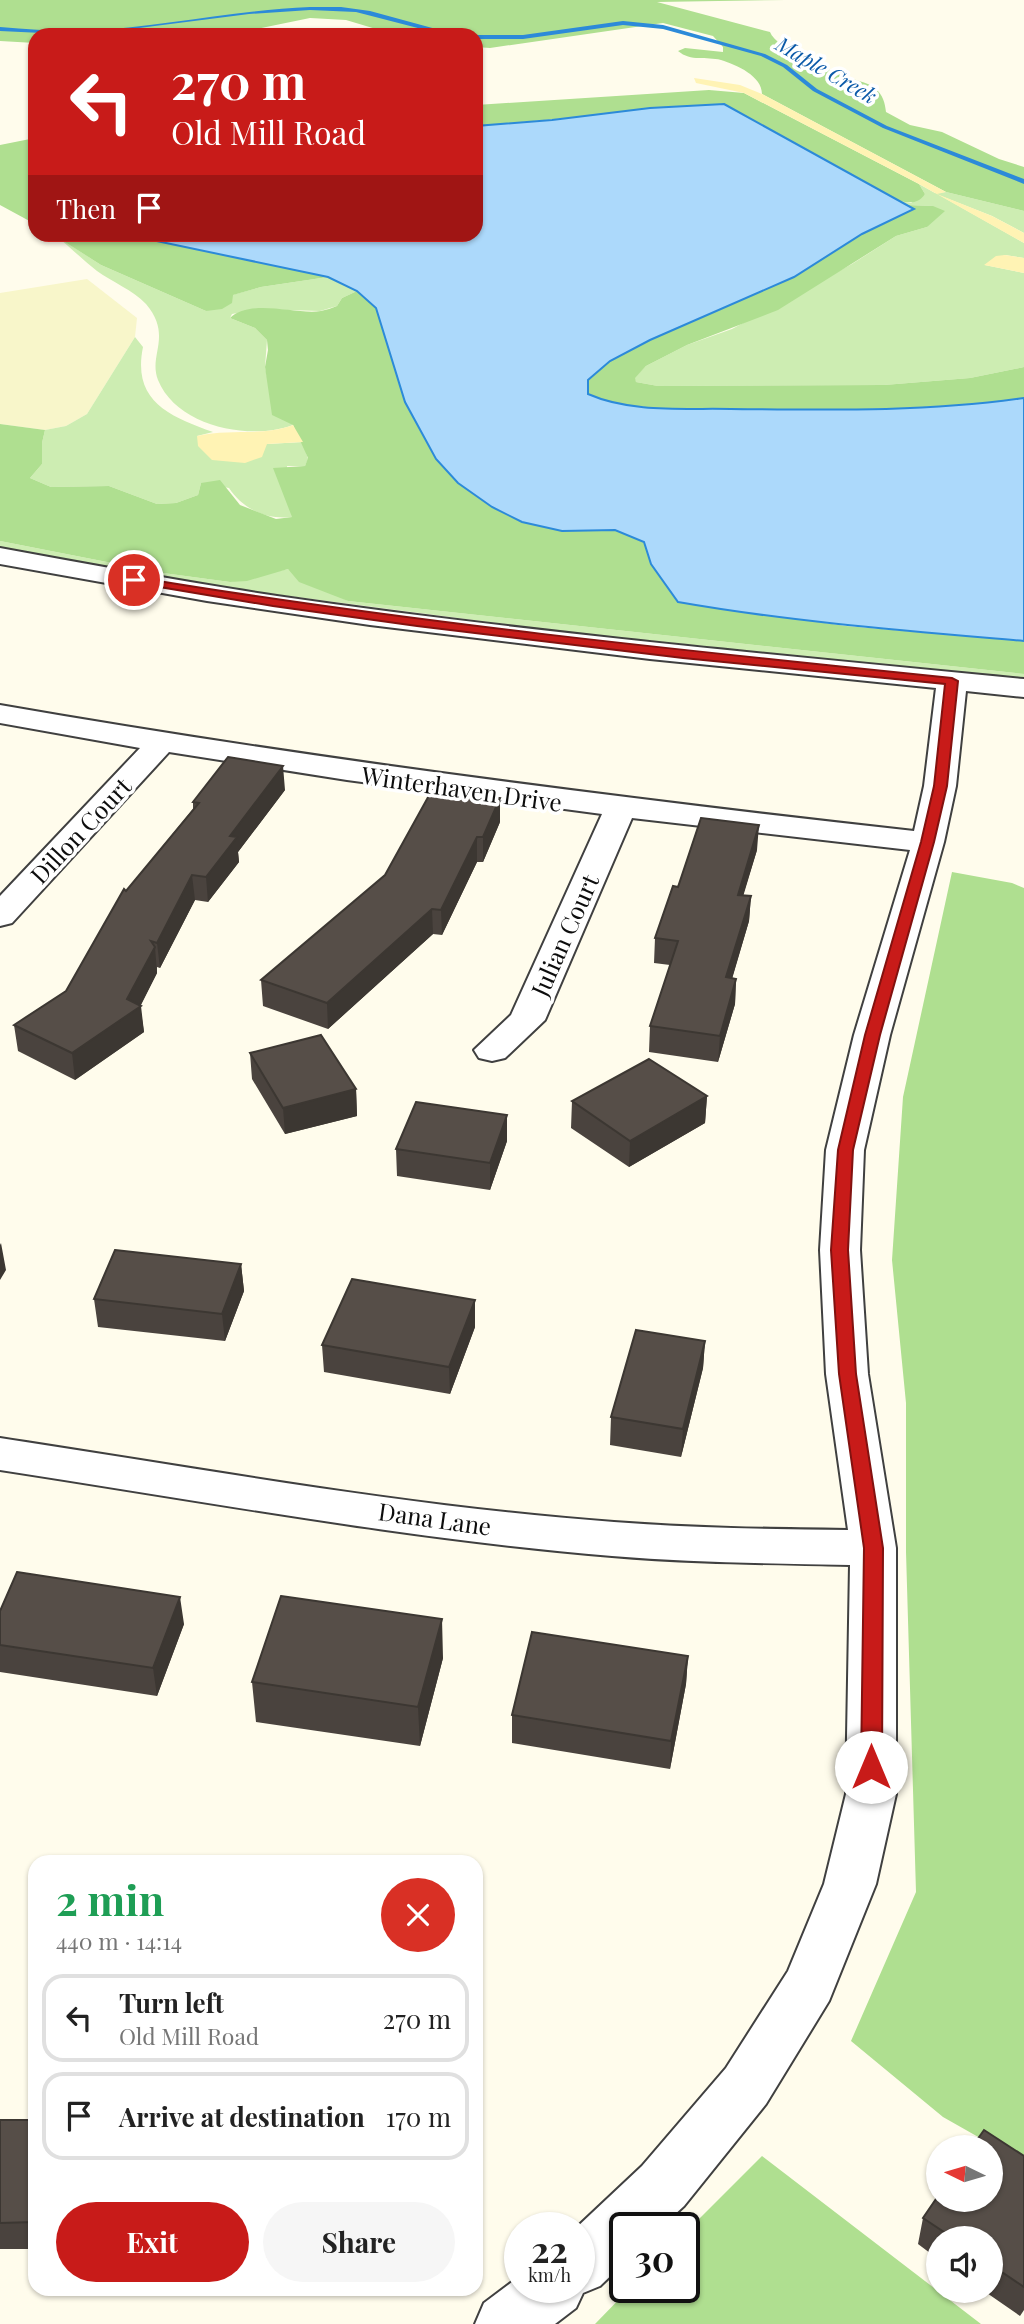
<!DOCTYPE html>
<html lang="en">
<head>
<meta charset="utf-8">
<style>
	:root { --surface:#fff; --page:#f6f6f6; --text:#222; --muted:#767676; --line:#e0e0e0; --accent:#c81b19 }
	body { margin:0; font-family:"Playfair Display",serif; background:var(--page); color:var(--text); height:100vh; display:flex; flex-direction:column; font-size:26px; white-space:nowrap }
	* { box-sizing:border-box; margin:0 }
	p { font-size:23px; color:var(--muted) }
	.icon { flex:none; width:38px; height:38px; fill:none; stroke:currentColor; stroke-width:2; stroke-linecap:round; stroke-linejoin:round }
	.map { position:relative; flex:1; overflow:hidden }
	.drawer { position:absolute; left:28px; top:1855px; width:455px; height:441px; display:flex; flex-direction:column; background:var(--surface); border-radius:21px; box-shadow:0 2px 5px #0004 }
	.drawer>* { flex:none }
	.banner { position:absolute; left:28px; top:28px; width:455px; height:214px; border-radius:21px; box-shadow:0 2px 5px #0004; background:#c81b19; color:#fff; overflow:hidden }
	.needle { width:46px; rotate:275deg }
	.controls { position:absolute; left:926px; top:2135px; display:grid; gap:14px }
	.controls a { display:grid; place-items:center; width:77px; height:77px; border-radius:50%; background:var(--surface); box-shadow:0 2px 5px #0004; font-size:35px }
	.speed { position:absolute; left:504px; top:2212px; display:flex; gap:14px; font-size:35px; font-weight:700; text-align:center }
	.speed>* { display:grid; place-content:center; width:91px; height:91px; border-radius:50%; background:var(--surface); box-shadow:0 2px 5px #0004; line-height:1 }
	.speed small { font-size:18px; font-weight:400 }
	.speed .limit { border:4px solid #111; border-radius:10px; background:#fff; color:#111 }
	.pin { position:absolute; display:grid; place-items:center; width:60px; height:60px; color:#fff; margin:-30px; border:4px solid #fff; border-radius:50%; box-shadow:0 2px 7px #0007 }
	.me { position:absolute; width:77px; margin:-38px; rotate:0deg; stroke-linejoin:round; filter:drop-shadow(0 0 5px #0008) }
	.turn { display:flex; align-items:center; gap:24px; height:147px; padding:0 28px; font-size:32px }
	.turn .icon { width:91px; height:91px; stroke-width:2.5 }
	.turn b { display:block; font-size:49px; line-height:60px }
	.then { display:flex; align-items:center; height:66px; padding:0 28px; background:#0003; gap:14px; font-size:26px }
	.round { display:grid; place-items:center; flex:none; width:74px; height:74px; border-radius:37px; background:var(--page) }
	.headline { display:flex; align-items:center; justify-content:space-between; height:119px; padding:0 28px }
	h1 { font-size:42px; font-weight:700; line-height:52px; color:#1e9e55 }
	.action { display:flex; gap:14px; margin-top:auto; padding:14px 28px }
	.action a { flex:1; height:80px; border-radius:42px; background:var(--accent); color:#fff; font-size:28px; font-weight:700; line-height:80px; text-align:center }
	.action a+a { background:var(--page); color:var(--text) }
	ul { padding:0; list-style:none }
	li { display:flex; align-items:center; gap:21px; height:88px; margin:0 14px 10px; padding:0 14px; border:4px solid var(--line); border-radius:21px }
	li div { flex:1 }
	li b { display:block; font-size:26px }
	li em { font-style:normal }
	.map>svg:first-child { display:block }
</style>
</head>
<body>
<div class="map">
<svg width="1024" height="2324" viewBox="0 0 1024 2324">
	<rect width="100%" height="100%" fill="#fffcec"/>
	<!-- farmland -->
	<path fill="#f8f6ca" d="M87 279 137 318 135 337 87 414 66 426 45 430 0 424V293Z"/>
	<!-- green -->
	<path fill="#cdedb2" d="M919 184 935 193 946 192 1024 211V233L992 216 941 196 1024 243V258L1005 255 985 265 1024 273V367L970 378 884 385 658 386 636 382 634 378 646 366 687 345 732 329 852 264 896 236 927 227 933 206 907 205 899 201 911 203 925 194Z
		M56 236 101 265 206 311 232 295 261 287 328 277 357 291 342 298 337 306 320 311 257 309 232 314 230 318 255 328 267 340 265 367 269 386 293 425C251 441 177 427 158 380 148 355 173 336 146 304 133 290 112 282 97 271 83 260 70 247 56 236Z
		M135 337 143 347C132 401 169 416 213 432L197 436 267 444 303 442 308 459 305 466H287L292 517C266 520 243 509 229 488L201 483 198 495 176 503 157 504 109 486 51 487 30 478 42 464V443L45 430 66 426 87 414Z
		M0 541 163 573 230 582 288 569 348 601 1024 674V679L566 632 242 590 0 548Z"/>
	<!-- forest -->
	<path fill="#afdf90" d="M0 0H786L657 2 770 32C776 49 832 71 850 78 858 81 869 83 875 88 883 95 885 103 886 112L910 125 942 132 999 159 1024 167V211L946 192 762 94C762 76 737 65 721 60 706 56 691 62 678 51L685 48 723 52V47L713 36 663 23 490 48 476 47V35H396L346 20 310 18 228 35H35V43L0 41Z
		M709 90 744 93 919 184 925 194C918 204 911 203 899 201L724 104 476 126V105Z
		M35 138V224L0 205V145Z
		M907 205 933 206 945 211 927 227 896 236 778 310 687 345 646 366 635 378 636 382 658 386 884 385 970 378 1024 367V398C929 411 832 410 736 409 688 408 634 413 588 394V381L610 361 650 340 794 277 862 234 913 209Z
		M54 235H128L328 277 261 287 233 295 232 303 222 309 206 311 101 265Z
		M357 291 376 308 405 402 522 522 562 531 615 530 644 542 651 564 678 602 846 626 1024 641V674L348 601 299 582 288 569 247 581 230 582 163 573 0 541V424L45 430 42 443V464L30 478 51 487 109 486 157 504 176 503 198 495 201 483 220 480 240 505 276 519 292 517 273 468 305 466 308 458 293 425 272 415 265 367 268 350 267 340 255 328 230 318C251 298 296 315 321 311 326 310 332 308 337 306L342 298Z
		M952 872 1012 883 1024 888V2163L943 2117 851 2041 916 1892 906 1552V1403L892 1260 903 1097Z
		M762 2156 981 2324H595L631 2287H684V2234Z"/>
	<!-- sand -->
	<path fill="#fff3b4" d="M694 78 740 85 762 94 946 192 937 194 992 216 1024 233V243L919 184 744 93 696 83Z
		M1005 255 1024 258V273L984 265 996 256Z
		M293 425 303 442 267 444 262 457 245 463 212 460 198 446 197 436C230 428 261 437 293 425Z"/>
	<!-- water -->
	<path fill="#acd9fb" stroke="#2c8ad9" stroke-width="2" d="M724 104 914 209 862 234 794 277 650 340 610 361 588 380V394C631 413 684 408 731 409 828 410 927 412 1024 398V641C908 631 792 622 678 602L651 564 644 542 615 530 562 531 522 522 492 507 458 483 436 459 405 402 376 308 357 291 328 277 128 235 476 234V126L552 120 650 108Z"/>
	<g fill="none" stroke-linecap="round" stroke-linejoin="round">
		<!-- stream -->
		<path fill="#2c8ad9" fill-rule="evenodd" d="M310 7H341L370 11 458 35 441 34 356 12 310 10 249 14 84 35 0 31V27C29 29 57 32 86 31 161 27 235 10 310 7Z
			M623 21 663 25 765 54 787 65 817 89 887 126 1024 179V184L883 128 813 91 783 67 761 56 663 29 623 25 523 39H476V35H523Z"/>
		<defs>
			<path id="minor" d="M0 548C92 565 184 582 277 596 525 632 775 655 1024 679V697L966 691 956 786 944 842 890 1035 864 1150 860 1250 868 1374 896 1548V1794L876 1884 829 2001 766 2104 684 2206 660 2228H625V2262L600 2286 583 2293 576 2308 555 2324H475L484 2303 520 2276V2287H579V2228H576L642 2166 726 2068 788 1971 824 1884 846 1794 850 1565C771 1563 691 1563 612 1556 407 1539 203 1501 0 1470V1438C204 1469 409 1507 614 1522 692 1528 770 1529 848 1530L826 1374 820 1250 826 1150 854 1035 910 850 632 818 545 1020 505 1058 492 1061 479 1058 474 1050 511 1015 602 814 347 780 169 752 12 923 0 926V896L140 748 0 723V705C303 758 608 797 914 831L924 786 936 688 650 659 370 625 207 601 0 564Z"/>
		</defs>
		<!-- minor casing -->
		<use href="#minor" stroke="#404040" stroke-width="4"/>
		<!-- minor -->
		<use href="#minor" fill="#fff" fill-rule="evenodd"/>
	</g>
	<!-- wall -->
	<path fill="#4a433e" d="M285 790 238 852 239 862 208 902 195 900 160 968 157 967V973L140 1006 144 1032 75 1080 18 1051 14 1025 66 991 126 891 193 809V802Z
		M500 822 483 862H477L442 935 433 934 328 1029 263 1006 261 980 385 875Z
		M757 850 743 895 751 896 749 921 732 978 736 979 735 1004 718 1062 649 1052 650 1026 670 965 654 963 655 938 678 887Z
		M250 1053 356 1089 357 1116 285 1134 252 1079Z
		M707 1096 705 1123 629 1167 571 1128 572 1101Z
		M507 1141 490 1190 397 1176 396 1149Z
		M241 1264 244 1291 225 1341 98 1327 94 1299Z
		M475 1300V1327L450 1394 324 1372 322 1345Z
		M705 1341 703 1368 681 1457 610 1445 611 1417Z
		M0 1611 184 1624 157 1696 0 1672Z
		M688 1656 686 1684 670 1769 512 1743V1715Z
		M443 1658 420 1746 256 1722 252 1682Z
		M0 2120H35V2249H0Z
		M1024 2156V2310L1020 2316 984 2291H990V2238H938V2259L918 2244 923 2218Z"/>
	<!-- shaded-wall -->
	<path fill="#3c3732" d="M283 766 285 790 238 852 239 862 208 902 206 877 230 836Z
		M500 798V822L483 862V837Z
		M759 825 757 850 736 920 738 895Z
		M477 837V862L442 935 441 910Z
		M192 875 195 900 160 968 157 943Z
		M751 896 749 921 725 1003 726 977Z
		M432 909 433 934 328 1029 327 1003Z
		M155 947 157 973 140 1007 141 1006 144 1032 75 1080 72 1053 127 999Z
		M736 979 735 1004 718 1062 720 1036Z
		M356 1089 357 1116 285 1134 283 1108Z
		M707 1096 705 1123 629 1167 630 1141Z
		M507 1115V1141L490 1190V1163Z
		M1 1243 6 1270 0 1280V1245Z
		M241 1264 244 1291 225 1341 222 1314Z
		M475 1300V1327L450 1394 449 1367Z
		M705 1341 703 1368 681 1457 683 1429Z
		M180 1597 184 1624 157 1696 153 1668Z
		M442 1619 443 1658 420 1746 418 1707Z
		M688 1656 686 1684 670 1769 671 1741Z"/>
	<!-- building -->
	<path fill="#564e48" stroke="#3c3732" stroke-width="2" d="M228 757 283 766 230 836 237 837 206 877 192 875 157 943 151 941 155 947 127 999 141 1006 72 1053 14 1025 66 991 124 889 126 891 199 803 193 802Z
		M432 790 500 798 483 837H477L441 910 432 909 327 1003 261 980 385 875Z
		M701 818 759 825 738 895 751 896 726 977 736 979 720 1036 650 1026 678 941 655 938 673 886 678 887Z
		M321 1035 356 1089 283 1108 250 1053Z
		M649 1059 707 1096 630 1141 572 1101Z
		M416 1102 507 1115 490 1163 396 1149Z
		M115 1250 241 1264 222 1314 94 1299Z
		M352 1279 475 1300 449 1367 322 1345Z
		M636 1330 705 1341 683 1429 611 1417Z
		M17 1572 180 1597 153 1668 0 1645V1611Z
		M281 1596 442 1619 418 1707 252 1682Z
		M532 1632 688 1656 671 1741 512 1715Z
		M0 2120H35V2222L0 2223Z
		M984 2130 1024 2156V2287L990 2264V2238H953L923 2218 938 2196V2200H990V2147H972Z"/>
	<!-- route -->
	<path fill="#c81b19" stroke="#821210" stroke-width="2" d="M134 577C405 622 678 650 952 678L958 681 947 786 934 842 880 1035 853 1150 848 1250 856 1374 883 1548 882 1767 878 1773 871 1776 864 1773 861 1767 864 1548 839 1374 831 1250 838 1150 865 1035 921 842 934 786 945 684 683 658 417 626 273 606 130 582 129 580Z"/>
	<g text-anchor="middle" dominant-baseline="central" stroke-width="7" stroke-linejoin="round" paint-order="stroke">
		<!-- far-water labels -->
		<g font-size="21" font-style="italic" fill="#0b5aa9" stroke="#fff">
			<text transform="translate(827 69) rotate(30)">Maple Creek</text>
		</g>
		<!-- street labels -->
		<g font-size="24" fill="#0d0d0d" stroke="#fff">
			<text transform="translate(462 788) rotate(8)">Winterhaven Drive</text>
			<text transform="translate(80 830) rotate(-47)">Dillon Court</text>
			<text transform="translate(564 935) rotate(-66)">Julian Court</text>
			<text transform="translate(435 1518) rotate(8)">Dana Lane</text>
		</g>
	</g>
</svg>
<div class="controls">
<a><svg class="needle" viewBox="-14 -14 28 28"><path d="M0-13l5 13h-10z" fill="#e53935"/><path d="M0 13l5-13h-10z" fill="#767676"/></svg></a>
<a><svg class="icon" aria-label="sound" viewBox="0 0 24 24"><path d="M4 9h4l5-4v14l-5-4H4zM17 9q2 3 0 6"/></svg></a>
</div>
<div class="speed"><div>22<small>km/h</small></div><div class="limit">30</div></div>
<div class="pin" style="left:134px;top:580px;background:#d93025"><svg class="icon" aria-label="arrive" viewBox="0 0 24 24"><path d="M6 21V4h12l-3 4 3 4H6"/></svg></div>
<svg class="me" style="left:871px;top:1767px" viewBox="-20 -20 40 40"><circle r="19" fill="#fff"/><path d="M0-13L10 11 0 6-10 11z" fill="#c81b19"/></svg>
<div class="banner">
<div class="turn"><svg class="icon" aria-label="left" viewBox="0 0 24 24"><path d="M17 20v-9H6M10 6l-5 5 5 5"/></svg><div><b>270 m</b>Old Mill Road</div></div>
<div class="then">Then<svg class="icon" aria-label="arrive" viewBox="0 0 24 24"><path d="M6 21V4h12l-3 4 3 4H6"/></svg></div>
</div>
<section class="drawer">
<div class="headline"><div><h1>2 min</h1><p>440 m · 14:14</p></div><a class="round" style="background:#d93025;color:#fff"><svg class="icon" aria-label="close" viewBox="0 0 24 24"><path d="M6 6l12 12M18 6L6 18"/></svg></a></div>
<ul>
<li><svg class="icon" aria-label="left" viewBox="0 0 24 24"><path d="M17 20v-9H6M10 6l-5 5 5 5"/></svg><div><b>Turn left</b><p>Old Mill Road</p></div><em>270 m</em></li>
<li><svg class="icon" aria-label="arrive" viewBox="0 0 24 24"><path d="M6 21V4h12l-3 4 3 4H6"/></svg><div><b>Arrive at destination</b></div><em>170 m</em></li>
</ul>
<div class="action"><a>Exit</a><a>Share</a></div>
</section>
</div>
</body>
</html>
